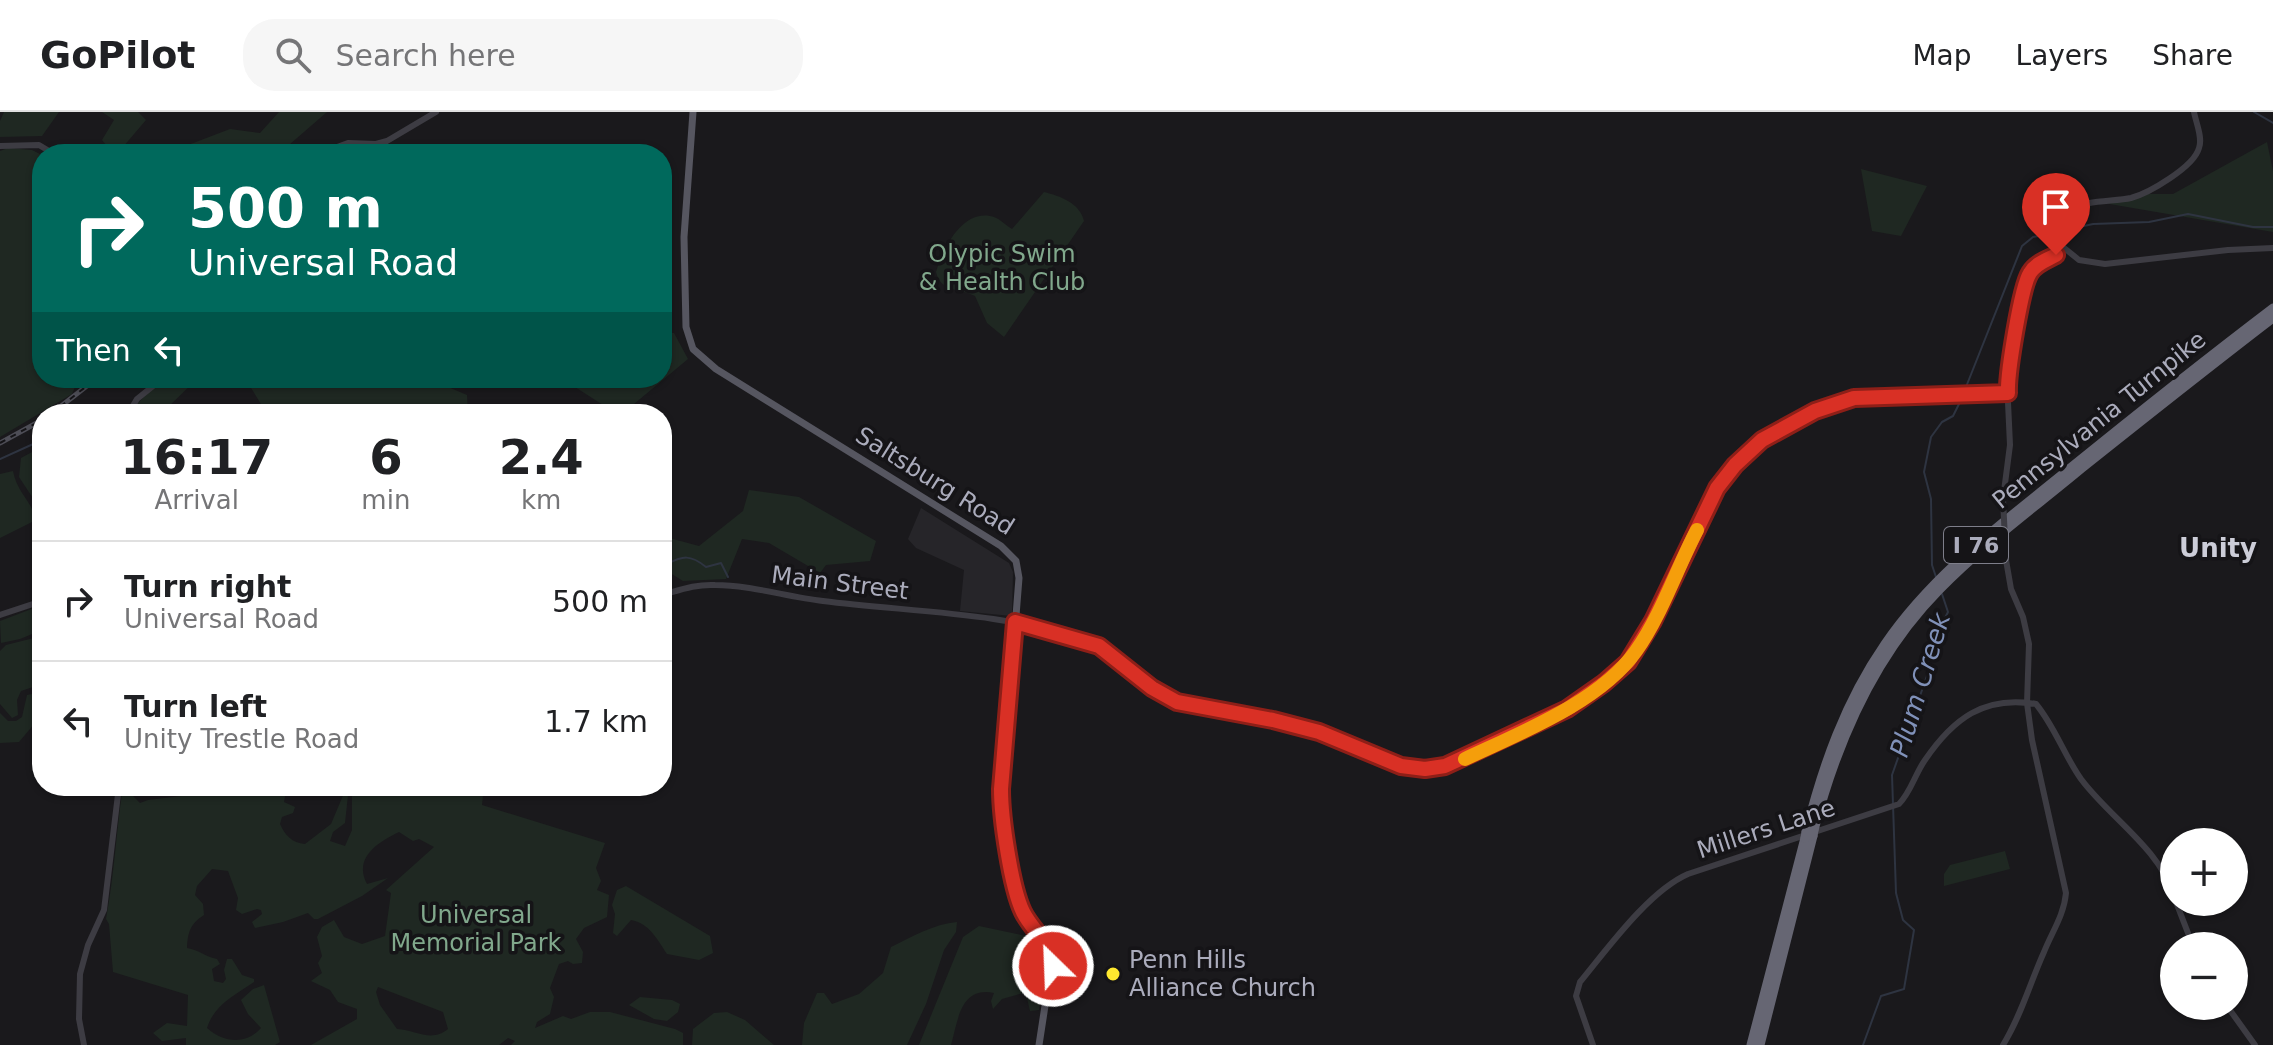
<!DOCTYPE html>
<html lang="en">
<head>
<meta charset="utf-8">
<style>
	:root { --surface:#fff; --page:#f6f6f6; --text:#202124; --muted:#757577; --line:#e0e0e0 }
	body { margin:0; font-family:"DejaVu Sans",sans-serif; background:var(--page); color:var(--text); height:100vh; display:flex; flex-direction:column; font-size:30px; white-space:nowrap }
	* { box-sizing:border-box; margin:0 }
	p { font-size:26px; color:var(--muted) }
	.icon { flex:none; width:44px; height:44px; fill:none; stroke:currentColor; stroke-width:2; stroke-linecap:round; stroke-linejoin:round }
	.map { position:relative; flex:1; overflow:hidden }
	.panel { position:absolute; left:32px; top:292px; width:640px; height:392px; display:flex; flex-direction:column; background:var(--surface); border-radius:32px; box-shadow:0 2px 6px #0004 }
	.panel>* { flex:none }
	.guide { position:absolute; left:32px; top:32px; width:640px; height:244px; border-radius:32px; box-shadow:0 2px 6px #0004; background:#00695c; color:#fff; overflow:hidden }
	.fabs { position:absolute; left:2160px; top:716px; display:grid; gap:16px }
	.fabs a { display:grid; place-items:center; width:88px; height:88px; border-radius:50%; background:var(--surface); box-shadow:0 2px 6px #0004; font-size:40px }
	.pin { position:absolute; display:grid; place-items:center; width:68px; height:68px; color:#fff; margin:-82px -34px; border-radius:50% 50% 50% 0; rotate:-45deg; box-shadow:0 0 8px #0007 }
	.pin .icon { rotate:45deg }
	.me { position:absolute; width:88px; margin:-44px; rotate:336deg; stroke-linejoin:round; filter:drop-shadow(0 0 6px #0008) }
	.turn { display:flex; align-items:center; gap:28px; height:168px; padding:0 24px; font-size:36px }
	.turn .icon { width:104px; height:104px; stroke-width:2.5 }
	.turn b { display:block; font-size:56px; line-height:68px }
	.then { display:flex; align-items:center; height:76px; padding:0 24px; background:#0003; gap:16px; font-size:30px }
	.eta { display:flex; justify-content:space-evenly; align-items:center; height:136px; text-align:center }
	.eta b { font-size:48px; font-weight:800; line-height:56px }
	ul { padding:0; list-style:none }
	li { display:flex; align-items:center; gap:24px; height:120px; padding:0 24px; border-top:2px solid var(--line) }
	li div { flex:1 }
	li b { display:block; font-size:30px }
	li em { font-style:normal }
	header { display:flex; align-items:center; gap:48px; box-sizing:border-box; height:112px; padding:0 40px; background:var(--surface); border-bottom:2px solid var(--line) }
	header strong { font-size:38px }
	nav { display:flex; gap:44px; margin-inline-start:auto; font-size:28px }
	.search { width:560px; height:72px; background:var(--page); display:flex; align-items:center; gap:20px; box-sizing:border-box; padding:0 28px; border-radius:32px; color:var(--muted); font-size:30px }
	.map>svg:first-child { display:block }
</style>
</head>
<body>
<header>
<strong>GoPilot</strong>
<div class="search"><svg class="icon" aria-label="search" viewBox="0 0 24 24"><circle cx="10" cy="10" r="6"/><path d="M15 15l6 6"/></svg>Search here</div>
<nav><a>Map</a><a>Layers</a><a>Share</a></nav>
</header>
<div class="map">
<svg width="2273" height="933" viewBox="0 0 2273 933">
	<rect width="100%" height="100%" fill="#1a191c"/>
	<!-- built -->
	<path fill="#262529" d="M921 396 1009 451 1013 460 1012 504 960 499 964 458 916 436 908 427Z"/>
	<!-- green -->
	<path fill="#1f2822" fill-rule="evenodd" d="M4 0H59L42 24 0 25V9Z
		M102 0H138L146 8 117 42H113L102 28 114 8Z
		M279 0H327L282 39 268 42H171L175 38 230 17 260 21Z
		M2267 30 2273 59V120L2092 89 2142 82H2173Z
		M8 36 32 38 42 43V266H75L77 270 72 282 0 325V39Z
		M1861 57 1927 74 1901 124 1872 119Z
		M1044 80C1060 84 1080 91 1084 109L1004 225 987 211 975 184C960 176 941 181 936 160 943 137 961 99 990 104 999 105 1005 113 1012 117Z
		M662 220 674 221 688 247 622 302H617L561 266H662Z
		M163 266H198L161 302H134L137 292Z
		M245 266H435L434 269 467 283 468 302H267Z
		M42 328V400L19 365 21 346 34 339Z
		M13 359C17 381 32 389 36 408L0 426V362Z
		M749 378 799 385 876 429 870 449 826 453 820 461 769 431 742 427 726 467 683 469 662 456V424L699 434 743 399Z
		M42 493V518L20 527 1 531 0 509Z
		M42 524V572L21 579 17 588 18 603 12 606 0 592V539L6 533Z
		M42 580V608L35 611 19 630 0 631V601L8 609H16L22 605 27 583Z
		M196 674H287L284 690 295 695 293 701 282 705 280 712C285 723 292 731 305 732L331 712 347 674H349L345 711 333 720 330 729 345 734 352 718V674H484L482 693 605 731 596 756 601 769 597 778 609 783 607 805 584 816 576 827 583 840 582 851 573 852 568 849 559 852 550 876 554 885 550 902 537 910 535 916 563 904 571 907 590 900H610L675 917 683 921V933H511L515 929 508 926 499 933H311L357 907V897L338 890 330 878 311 869 322 861 318 851 322 844 317 825 322 815 334 808 344 825 362 832 385 824 391 781 386 778 434 735 419 727 413 729 399 720C378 730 353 746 367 772L388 766 362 784 318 807H314L308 801 283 810 255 816 252 810 262 802 261 798 257 797 242 802 236 798 238 786 228 759 212 757 197 774 195 783 203 792 204 803C190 812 188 820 187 836 199 838 206 845 217 847L220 852 212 857 214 869 223 871 226 867 224 858 227 847H232L242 863 254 867V870C235 883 214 893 207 916 224 931 246 933 261 916L248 902 241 888 253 877 264 873 280 930 275 933H186V926L162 929 153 921 167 911 187 914 188 883 113 860 109 812 106 807C114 765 116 723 122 681L133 684 140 691 148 688 181 684 187 678 189 684 196 679ZM378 875 443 900 448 917C431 931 416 918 397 917L380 893 376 880Z
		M2005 739 2010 757 1944 774V762L1950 753Z
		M626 774 710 824 713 841 699 848 667 842C657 827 649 811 631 808L617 824 613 821 615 802 612 793 617 778Z
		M957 810 956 820 944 838 926 892 907 933H802L804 911 817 881H824L832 892 859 882 883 861 891 835C911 825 934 812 957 810Z
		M979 814 1026 824 1030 837 1045 860 1039 898 1030 899 1027 886 1023 881 1002 887 993 897 991 889 994 881C960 874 958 909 951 933H919L963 825Z
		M640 885 672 888 680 892 678 900 667 909 654 907 629 893Z
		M727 900 745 908 774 933H692L693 917 714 901Z"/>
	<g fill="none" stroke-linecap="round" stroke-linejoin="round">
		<!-- stream -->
		<path stroke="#2e3441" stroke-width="2" d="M2254 0 2273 11
			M2061 119 2093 112 2149 110 2188 102 2253 115H2273
			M1964 280 2022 134 2033 125 2055 121
			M0 347 42 328
			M662 450 667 452C683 444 690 442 706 455L721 451 728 465
			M1936 465 1932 453 1931 387 1924 360 1931 325 1942 310 1953 304 1962 286
			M1863 933 1881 884 1904 877 1914 818 1903 808 1896 781 1892 663 1927 564 1929 537 1948 500 1942 482"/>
		<!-- minor -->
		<path stroke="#3d3c43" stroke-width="6" d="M2194 0C2196 11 2203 26 2199 36 2194 55 2149 81 2131 86 2103 92 2041 84 2063 135L2079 148 2105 152 2228 138 2273 136
			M0 34 39 33 54 42
			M318 42 348 31 376 32 387 29 436 0
			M128 302 137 287 163 266
			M2003 387 2010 333 2007 269 2025 175C2031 153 2047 148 2065 138
			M662 483C680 478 696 472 715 473 751 473 787 485 823 489 910 500 1002 500 1086 528 1119 540 1138 571 1170 586 1203 603 1251 603 1288 611 1331 622 1377 653 1419 657 1449 660 1478 641 1504 628 1554 603 1608 580 1641 532L1717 376 1735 353 1762 328 1815 299 1854 286 2008 281
			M0 503 42 489
			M2176 790 2193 834
			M2227 894 2255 933
			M84 933 79 907 80 862 88 833 104 798 119 674
			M1593 933 1576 884 1580 870C1608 836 1649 779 1688 762L1899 692C1911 680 1915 662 1925 648 1953 607 1984 583 2036 592 2055 615 2064 643 2081 667 2110 706 2158 735 2174 783
			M2003 933C2021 904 2030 871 2044 840 2052 820 2064 803 2066 781L2032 628 2027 591 2029 532 2023 505 2011 477 2006 448"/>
		<!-- major -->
		<path stroke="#565660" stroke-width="7" d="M693 0 684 125 686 215 693 237 716 257 1001 434 1016 449 1019 466 1001 692 1021 797 1046 831 1052 848 1039 933"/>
		<!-- highway -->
		<path stroke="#666673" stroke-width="9" d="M1814 718C1837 629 1874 544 1939 478 1983 433 2034 396 2082 356 2146 305 2209 255 2273 206
			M1806 720C1823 653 1845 590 1885 532 1932 463 2000 413 2064 361 2133 305 2202 250 2273 196
			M1751 933 1805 726
			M1760 933 1813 724"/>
		<defs>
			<path id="rail" d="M51 302 97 266
				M0 331 42 308"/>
		</defs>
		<!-- rail casing -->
		<use href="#rail" stroke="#4d4d56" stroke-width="5"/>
		<!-- rail -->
		<use href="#rail" stroke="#151417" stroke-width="2" stroke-dasharray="6" stroke-linecap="butt"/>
		<!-- minor-bridge -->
		<path stroke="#3d3c43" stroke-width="6" d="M2003 387 2006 448"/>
		<!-- highway-bridge -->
		<path stroke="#666673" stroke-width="9" d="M1813 724 1814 718
			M1805 726 1806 720"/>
	</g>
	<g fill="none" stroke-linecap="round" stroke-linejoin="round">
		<defs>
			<path id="route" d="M1053 854C1051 830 1033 820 1023 800 1011 775 1001 706 1001 677L1015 510 1099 534 1152 576 1177 590 1273 608 1319 620 1401 654 1425 657 1445 654 1567 597 1604 571 1628 550 1653 509 1717 376 1735 353 1762 328 1815 299 1854 286 2008 281C2007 262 2021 175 2030 161 2036 151 2047 148 2056 143"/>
		</defs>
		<!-- route casing -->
		<use href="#route" stroke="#8d1f18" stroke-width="20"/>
		<!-- route -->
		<use href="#route" stroke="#d93025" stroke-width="14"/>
		<!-- slow -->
		<path stroke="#f59e0b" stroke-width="14" d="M1465 647C1520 621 1600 590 1636 539 1661 504 1677 456 1697 418"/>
	</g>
	<!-- markers -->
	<circle fill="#ffe92f" stroke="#151417" stroke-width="3" cx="1113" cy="862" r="8"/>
	<g text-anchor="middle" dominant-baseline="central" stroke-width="7" stroke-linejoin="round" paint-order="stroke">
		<!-- shield labels -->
		<rect fill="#151417" stroke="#7e7e8a" stroke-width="2" x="1944" y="415" width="64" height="36" rx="6"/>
		<g font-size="22" font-weight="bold" fill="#abacbc">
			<text x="1976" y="433">I 76</text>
		</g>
		<!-- park labels -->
		<g font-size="24" fill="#81a88c" stroke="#151417">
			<text x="1002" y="142">Olypic Swim<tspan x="1002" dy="28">&amp; Health Club</tspan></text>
			<text x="476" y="803">Universal<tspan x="476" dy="28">Memorial Park</tspan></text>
		</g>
		<!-- street labels -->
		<g font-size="24" fill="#abacbc" stroke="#151417">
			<text transform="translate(2099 308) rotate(-39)">Pennsylvania Turnpike</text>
			<text transform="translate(935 369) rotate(32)">Saltsburg Road</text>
			<text transform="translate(840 471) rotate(7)">Main Street</text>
			<text transform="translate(1766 717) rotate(-18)">Millers Lane</text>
		</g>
		<!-- poi labels -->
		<g font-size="24" fill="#abacbc" stroke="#151417" text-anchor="start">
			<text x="1129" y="848">Penn Hills<tspan x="1129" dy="28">Alliance Church</tspan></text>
		</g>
		<!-- neighbourhood labels -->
		<g font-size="26" font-weight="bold" fill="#cccdd8" stroke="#151417">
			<text x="2218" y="436">Unity</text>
		</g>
		<!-- water labels -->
		<g font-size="26" font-style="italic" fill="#8091b9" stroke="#151417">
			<text transform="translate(1920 573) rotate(-73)">Plum Creek</text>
		</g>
	</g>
</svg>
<div class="fabs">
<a>+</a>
<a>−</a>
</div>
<div class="pin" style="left:2056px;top:143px;background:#d93025"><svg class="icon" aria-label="arrive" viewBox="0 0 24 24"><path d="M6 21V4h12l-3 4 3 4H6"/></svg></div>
<svg class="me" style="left:1053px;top:854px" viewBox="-20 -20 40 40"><circle r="17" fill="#d93025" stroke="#fff" stroke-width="3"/><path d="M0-11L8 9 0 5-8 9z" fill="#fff"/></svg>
<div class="guide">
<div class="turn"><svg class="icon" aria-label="right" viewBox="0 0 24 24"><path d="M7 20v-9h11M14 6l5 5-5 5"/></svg><div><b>500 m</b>Universal Road</div></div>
<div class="then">Then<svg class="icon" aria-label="left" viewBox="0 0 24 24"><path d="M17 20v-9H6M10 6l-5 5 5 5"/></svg></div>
</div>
<section class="panel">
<div class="eta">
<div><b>16:17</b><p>Arrival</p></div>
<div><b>6</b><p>min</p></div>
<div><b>2.4</b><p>km</p></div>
</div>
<ul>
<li><svg class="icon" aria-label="right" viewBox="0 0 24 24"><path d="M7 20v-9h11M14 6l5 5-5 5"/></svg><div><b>Turn right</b><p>Universal Road</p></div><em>500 m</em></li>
<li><svg class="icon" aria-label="left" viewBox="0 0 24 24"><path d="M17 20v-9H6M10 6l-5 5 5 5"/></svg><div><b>Turn left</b><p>Unity Trestle Road</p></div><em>1.7 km</em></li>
</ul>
</section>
</div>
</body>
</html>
